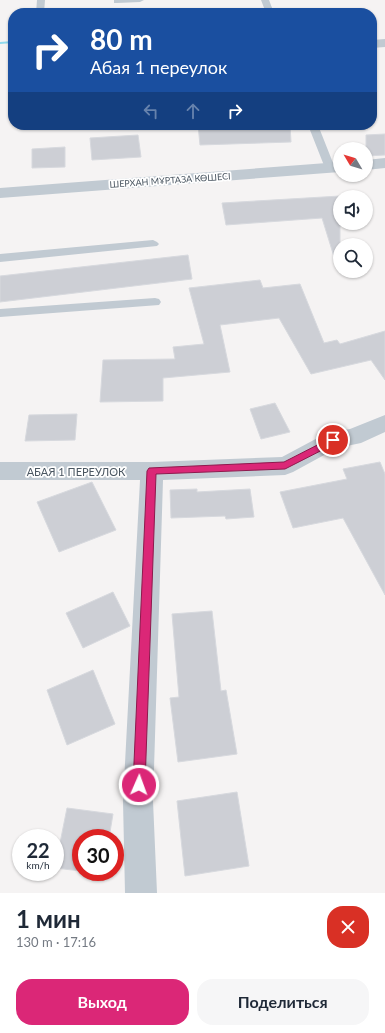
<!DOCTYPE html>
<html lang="ru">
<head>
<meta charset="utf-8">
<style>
	:root { --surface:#fff; --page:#f6f6f7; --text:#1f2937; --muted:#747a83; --accent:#db2777 }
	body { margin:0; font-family:Lato,sans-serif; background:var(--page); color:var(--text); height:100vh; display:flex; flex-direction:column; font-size:15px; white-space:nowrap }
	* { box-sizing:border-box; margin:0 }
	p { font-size:13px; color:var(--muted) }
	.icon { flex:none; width:22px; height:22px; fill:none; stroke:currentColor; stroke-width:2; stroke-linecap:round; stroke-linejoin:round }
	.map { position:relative; height:893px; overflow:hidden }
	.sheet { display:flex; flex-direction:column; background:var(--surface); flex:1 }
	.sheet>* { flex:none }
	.hud { position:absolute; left:8px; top:8px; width:369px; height:122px; border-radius:16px; box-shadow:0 1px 3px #0004; background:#1a4fa0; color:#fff; overflow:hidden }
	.needle { width:26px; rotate:308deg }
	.buttons { position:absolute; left:333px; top:142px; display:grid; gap:8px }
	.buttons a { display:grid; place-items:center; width:40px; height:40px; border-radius:50%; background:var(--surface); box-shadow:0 1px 3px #0004; font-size:20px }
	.speed { position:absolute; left:12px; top:829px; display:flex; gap:8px; font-size:20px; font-weight:700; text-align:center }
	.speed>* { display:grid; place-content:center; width:52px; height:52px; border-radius:50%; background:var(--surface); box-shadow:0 1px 3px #0004; line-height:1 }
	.speed small { font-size:10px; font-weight:400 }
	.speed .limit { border:6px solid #d22; background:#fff; color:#111 }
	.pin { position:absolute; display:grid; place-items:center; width:34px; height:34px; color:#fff; margin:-17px; border:2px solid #fff; border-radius:50%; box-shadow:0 1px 4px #0007 }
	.me { position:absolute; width:44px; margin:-22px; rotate:2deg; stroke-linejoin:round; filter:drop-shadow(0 0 3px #0008) }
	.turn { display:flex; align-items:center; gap:14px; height:84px; padding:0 16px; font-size:18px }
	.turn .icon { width:52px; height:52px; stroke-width:2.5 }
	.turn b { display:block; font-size:28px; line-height:34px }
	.lanes { display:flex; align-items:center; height:38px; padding:0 16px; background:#0003; justify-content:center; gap:20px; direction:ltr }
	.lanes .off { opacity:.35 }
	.round { display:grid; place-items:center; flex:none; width:42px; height:42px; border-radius:16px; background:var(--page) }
	.summary { display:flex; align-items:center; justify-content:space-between; height:68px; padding:0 16px }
	h1 { font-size:24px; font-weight:700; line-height:30px }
	.button { display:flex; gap:8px; margin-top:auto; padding:8px 16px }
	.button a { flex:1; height:46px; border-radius:16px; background:var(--accent); color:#fff; font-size:16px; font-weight:700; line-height:46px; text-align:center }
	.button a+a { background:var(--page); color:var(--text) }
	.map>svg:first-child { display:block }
</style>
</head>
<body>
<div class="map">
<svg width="385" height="893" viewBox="0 0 385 893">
	<rect width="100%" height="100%" fill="#f5f3f3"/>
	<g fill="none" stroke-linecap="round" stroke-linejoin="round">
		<!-- stream -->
		<path fill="#90daee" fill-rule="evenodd" d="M13 41V43L0 44V42Z"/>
	</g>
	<!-- building -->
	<path fill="#cdcfd5" stroke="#d7d9de" d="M198 125H290L291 142 200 145Z
		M385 134V155L366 156V135Z
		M138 135 141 157 92 160 90 138Z
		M65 147V167L32 168V149Z
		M340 196V259L335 260 322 218 226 225 222 203Z
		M188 255 192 279 0 302V276Z
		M260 280 263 288 300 284 324 343 337 340 340 344 385 331V380L371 360 311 374 279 318 220 325 230 372 163 378V401L100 402 103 360 175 359 173 347 204 344 189 288Z
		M275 403 290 432 261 439 250 409Z
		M77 414 75 440 25 441 29 415Z
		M380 462 385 474V595L343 518 293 528 280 492 347 479 343 469Z
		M92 482 116 530 59 552 37 502Z
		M197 489V492L250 489 254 517 226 519 225 516 171 518 170 490Z
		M113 592 130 626 83 648 66 613Z
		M212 611 221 691 226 690 237 754 178 762 170 698 179 697 172 614Z
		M93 670 115 724 67 745 47 690Z
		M237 792 249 866 185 876 177 801Z
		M67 808 113 814 109 838H81V871L55 868Z"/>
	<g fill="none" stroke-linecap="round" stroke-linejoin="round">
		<!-- service -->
		<path fill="#c1cad2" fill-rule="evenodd" d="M37 0H45L44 13H36Z
			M114 0H144L140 2 117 3H114Z
			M261 0H269L274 13H266Z
			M308 125H318L335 168 334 170H326L325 168Z
			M153 240 157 242 159 244 157 246 0 262V254Z
			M155 298 159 299 161 302 159 305 0 317V309Z"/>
		<!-- minor -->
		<path fill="#c1cad2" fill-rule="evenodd" d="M385 39V47L372 48V40Z
			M385 158V168L366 170V160Z
			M340 162V172L0 198V188Z
			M385 415V432L361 443 337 448 293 472 285 475 163 480 153 801 157 893H125L123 801 140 480H0V462H152L282 457 325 434 350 429Z"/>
	</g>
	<!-- route -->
	<path fill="#db2777" stroke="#8e194d" d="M333 437 336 438 337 440 336 443 285 469 156 474 145 785 143 789 139 791 135 789 133 785 147 471 149 468 284 462Z"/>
	<g text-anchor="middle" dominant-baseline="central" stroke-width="3.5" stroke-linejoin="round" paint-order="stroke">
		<!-- far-street labels -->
		<g font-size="9" fill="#4a5661" stroke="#fff">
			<text transform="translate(170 180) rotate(-4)">ШЕРХАН МҰРТАЗА КӨШЕСІ</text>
		</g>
		<!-- street labels -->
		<g font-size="11" fill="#4a5661" stroke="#fff">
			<text x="76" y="471">АБАЯ 1 ПЕРЕУЛОК</text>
		</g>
	</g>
</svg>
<div class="buttons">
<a><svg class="needle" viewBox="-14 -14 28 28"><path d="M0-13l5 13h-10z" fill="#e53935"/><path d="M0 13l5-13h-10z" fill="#747a83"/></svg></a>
<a><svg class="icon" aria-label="sound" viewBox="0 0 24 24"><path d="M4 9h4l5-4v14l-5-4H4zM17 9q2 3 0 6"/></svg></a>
<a><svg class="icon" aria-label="search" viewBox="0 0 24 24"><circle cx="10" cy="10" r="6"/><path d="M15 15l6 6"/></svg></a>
</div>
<div class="speed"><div>22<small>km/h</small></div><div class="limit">30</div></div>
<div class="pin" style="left:333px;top:440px;background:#d93025"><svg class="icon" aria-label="arrive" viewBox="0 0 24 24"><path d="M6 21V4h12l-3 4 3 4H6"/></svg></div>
<svg class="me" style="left:139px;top:785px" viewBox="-20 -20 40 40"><circle r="17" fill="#db2777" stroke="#fff" stroke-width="3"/><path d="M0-11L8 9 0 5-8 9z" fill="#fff"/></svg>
<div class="hud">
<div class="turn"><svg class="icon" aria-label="right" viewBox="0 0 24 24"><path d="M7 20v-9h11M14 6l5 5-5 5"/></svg><div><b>80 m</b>Абая 1 переулок</div></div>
<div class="lanes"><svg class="icon off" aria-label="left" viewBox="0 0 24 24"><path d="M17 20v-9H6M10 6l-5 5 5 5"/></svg><svg class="icon off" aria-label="ahead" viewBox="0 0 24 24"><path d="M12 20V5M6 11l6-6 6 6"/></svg><svg class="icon" aria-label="right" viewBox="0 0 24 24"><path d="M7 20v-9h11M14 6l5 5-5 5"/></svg></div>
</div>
</div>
<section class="sheet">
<div class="summary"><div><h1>1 мин</h1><p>130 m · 17:16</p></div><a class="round" style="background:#d93025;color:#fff"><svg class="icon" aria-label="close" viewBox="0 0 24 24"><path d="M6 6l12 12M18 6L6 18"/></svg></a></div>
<div class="button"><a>Выход</a><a>Поделиться</a></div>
</section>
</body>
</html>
